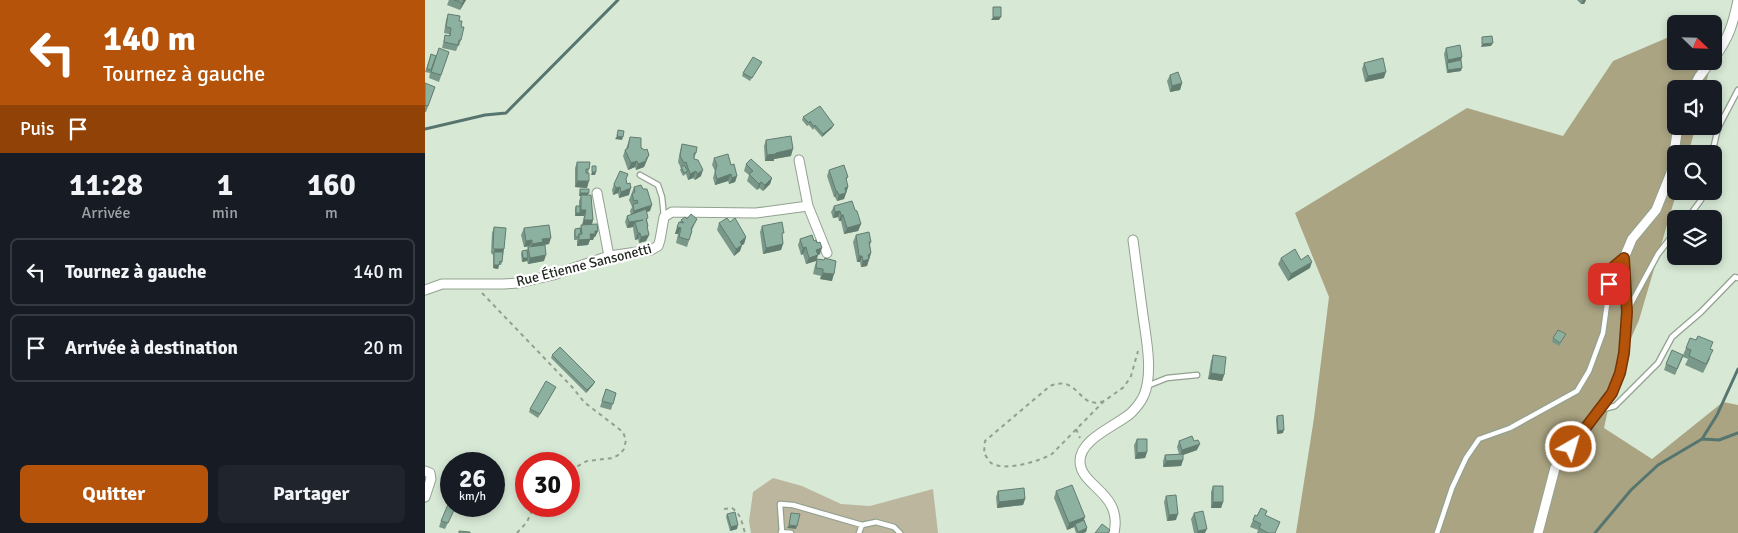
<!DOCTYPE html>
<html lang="fr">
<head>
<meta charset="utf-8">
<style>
	:root { --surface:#171b24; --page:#20242c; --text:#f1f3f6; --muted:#9ea1a6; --line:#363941; --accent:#b45309 }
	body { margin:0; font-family:Signika,sans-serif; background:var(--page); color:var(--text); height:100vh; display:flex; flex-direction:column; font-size:19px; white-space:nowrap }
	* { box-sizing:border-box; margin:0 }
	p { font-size:16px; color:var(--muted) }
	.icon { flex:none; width:28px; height:28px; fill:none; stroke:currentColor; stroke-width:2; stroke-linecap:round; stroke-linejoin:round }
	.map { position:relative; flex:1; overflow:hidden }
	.side { display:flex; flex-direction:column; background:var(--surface); width:425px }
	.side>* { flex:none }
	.banner { background:#b45309; color:#fff; overflow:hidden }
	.needle { width:32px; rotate:113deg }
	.fabs { position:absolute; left:1242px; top:15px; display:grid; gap:10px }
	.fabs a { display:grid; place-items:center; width:55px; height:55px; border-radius:8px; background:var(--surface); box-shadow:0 2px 8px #0003; font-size:25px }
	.speed { position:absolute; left:15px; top:452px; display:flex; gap:10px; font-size:25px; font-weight:700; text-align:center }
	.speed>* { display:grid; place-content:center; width:65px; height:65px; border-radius:50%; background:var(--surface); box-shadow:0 2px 8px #0003; line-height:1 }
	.speed small { font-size:12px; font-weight:400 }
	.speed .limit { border:8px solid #d22; background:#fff; color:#111 }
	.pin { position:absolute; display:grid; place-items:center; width:42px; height:42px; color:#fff; margin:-21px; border-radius:10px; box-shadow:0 2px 8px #0006 }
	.me { position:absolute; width:55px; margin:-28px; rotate:38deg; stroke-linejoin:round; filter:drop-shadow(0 0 4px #0008) }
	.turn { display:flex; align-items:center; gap:18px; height:105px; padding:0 20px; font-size:22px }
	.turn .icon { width:65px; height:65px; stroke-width:2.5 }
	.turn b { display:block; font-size:35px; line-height:42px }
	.then { display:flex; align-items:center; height:48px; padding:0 20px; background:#0003; gap:10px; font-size:19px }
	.eta { display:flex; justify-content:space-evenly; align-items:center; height:85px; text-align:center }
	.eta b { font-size:30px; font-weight:800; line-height:35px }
	.action { display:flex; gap:10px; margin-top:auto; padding:10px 20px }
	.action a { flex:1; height:58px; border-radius:8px; background:var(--accent); color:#fff; font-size:20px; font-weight:800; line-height:58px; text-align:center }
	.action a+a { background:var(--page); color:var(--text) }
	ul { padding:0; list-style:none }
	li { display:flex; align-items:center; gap:15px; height:68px; margin:0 10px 8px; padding:0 10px; border:2px solid var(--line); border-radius:8px }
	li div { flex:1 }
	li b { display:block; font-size:19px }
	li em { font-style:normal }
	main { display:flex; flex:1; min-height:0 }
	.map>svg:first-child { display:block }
</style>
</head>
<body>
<main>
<section class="side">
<div class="banner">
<div class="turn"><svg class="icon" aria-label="left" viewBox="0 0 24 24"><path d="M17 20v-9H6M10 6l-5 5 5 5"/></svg><div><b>140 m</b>Tournez à gauche</div></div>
<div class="then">Puis<svg class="icon" aria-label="arrive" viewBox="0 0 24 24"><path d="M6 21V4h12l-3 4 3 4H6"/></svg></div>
</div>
<div class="eta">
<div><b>11:28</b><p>Arrivée</p></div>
<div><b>1</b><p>min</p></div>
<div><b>160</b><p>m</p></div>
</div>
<ul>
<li><svg class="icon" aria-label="left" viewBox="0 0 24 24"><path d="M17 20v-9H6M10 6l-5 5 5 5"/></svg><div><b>Tournez à gauche</b></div><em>140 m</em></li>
<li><svg class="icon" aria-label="arrive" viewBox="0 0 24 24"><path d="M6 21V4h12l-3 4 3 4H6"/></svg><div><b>Arrivée à destination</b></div><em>20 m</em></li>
</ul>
<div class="action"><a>Quitter</a><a>Partager</a></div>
</section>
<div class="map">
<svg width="1313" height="533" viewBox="0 0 1313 533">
	<rect width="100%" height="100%" fill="#d7e8d5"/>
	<!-- green -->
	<path fill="#bbb69d" d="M348 478 377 486 416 504 445 506 508 489 513 533H326L324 521 328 492Z"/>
	<!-- forest -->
	<path fill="#aaa483" d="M1251 34V61H1286L1280 89H1251V126H1271L1263 154H1251L1252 191 1214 320 1191 373 1179 428 1227 459 1298 402 1313 405V533H871L889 418 904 297 870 213 1042 108 1138 136 1188 61Z"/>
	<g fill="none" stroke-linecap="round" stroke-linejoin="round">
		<!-- stream -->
		<path stroke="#56756f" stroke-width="3" d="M0 129 60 115 81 113 193 0
			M1277 439 1292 415 1313 369
			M1170 533 1206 490 1233 465 1277 439 1294 440 1313 433"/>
		<defs>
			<path id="lane" d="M1287 154 1293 128 1313 90
				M215 175 233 185 237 197 239 217
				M1262 219 1276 200 1279 191
				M1202 311 1233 254 1251 231
				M722 386 742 378 772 375
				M1175 410 1190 406 1233 363 1247 337 1276 312 1310 277 1313 278
				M356 532 366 533
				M357 533 355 504 368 505 437 525 451 522 469 527 475 533
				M434 533 437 525
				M1012 533 1027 488 1041 458 1054 439 1085 428 1152 391 1164 371 1178 333 1187 268 1198 259"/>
			<path id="street" d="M1289 58C1304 38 1308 24 1313 0
				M1268 89 1274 77 1286 61
				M172 193 184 256
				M383 206 402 253
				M0 290 17 284H79L93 283 128 275 184 256 226 250 233 246 235 240 239 217 247 212 331 213 383 206 374 160
				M0 471 5 473 6 479 0 497
				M689 533C698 492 655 487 655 461 655 439 691 426 706 413 711 408 716 402 719 395 729 371 720 333 717 308 714 286 711 263 708 240
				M1113 533 1130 468 1154 437 1187 393 1195 373 1199 353 1201 312 1199 258 1207 239 1231 210 1246 173 1253 126"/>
		</defs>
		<!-- lane casing -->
		<use href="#lane" stroke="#92a290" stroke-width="7"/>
		<!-- street casing -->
		<use href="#street" stroke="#92a290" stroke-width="11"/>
		<!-- path -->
		<path stroke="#93a091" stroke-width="2" stroke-dasharray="4 4" stroke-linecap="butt" d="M57 293 148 388 159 402 198 432 201 440 199 449 195 454 188 458 162 461 144 471
			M679 401C653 411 655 374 625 386L560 441 559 453C561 456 564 461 566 463 580 472 615 461 627 454L679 401 699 387 706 376 713 351
			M651 429 655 438
			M299 509 307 508C316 514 317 523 320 533
			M92 533 102 522 109 506"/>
		<!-- lane -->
		<use href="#lane" stroke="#fff" stroke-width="4.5"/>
		<!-- street -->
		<use href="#street" stroke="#fff" stroke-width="9"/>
	</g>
	<!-- wall -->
	<path fill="#79988a" d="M24 0H41L35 10 22 5Z
		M1152 0H1161L1159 4H1156Z
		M23 14 34 21 36 27V40L34 46H33L31 51 17 48 20 35 24 36V34L19 33 21 20Z
		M1021 48 1037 57 1036 60V71L1022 73 1019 54Z
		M24 52 14 82 4 78 5 73 0 72 6 54 11 56Z
		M337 62 325 81 317 76 318 73Z
		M939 63 959 78 940 82 937 69Z
		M745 75 757 83 755 90 745 92 742 81Z
		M0 83 10 87 1 112H0Z
		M378 117 407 128 397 137 389 128 388 130 384 125 382 126 377 120Z
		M205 137 224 155 219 167 211 170 210 167 203 170 198 156 200 150 201 149Z
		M341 140 366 156 349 159V161H340L339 146Z
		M257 144 271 153 269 159 276 176 270 180 268 178 263 180 261 174 258 176 255 170 256 168 253 162 255 151Z
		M289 158 306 165 312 176 310 182 304 184 303 181 290 185 288 178 290 171 287 165Z
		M152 162 164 169 163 173 162 188 150 187V168Z
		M321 164 347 178 345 184 338 191 334 188 332 190 322 181 324 175 319 171Z
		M404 170 423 177 421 180 423 187 419 199 412 201 410 197H409L402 176Z
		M201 180 204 195 194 198 193 193 188 195 187 190 189 184Z
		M209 187 225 211 221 212 223 226 222 228 224 235 221 241 214 243 213 239 210 240 208 228V227L202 228 200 222 202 216 206 215 205 211 207 207 204 200Z
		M155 189 163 195 168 220 167 225 173 231 170 237H169L168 240H165L163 245 152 246V240H149V232L150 229 155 228 157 225 159 216H150V209L151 206H154V201L156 196H154Z
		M409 206 430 210 436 224 433 231 419 234 416 221H414L413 217 408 218 406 212Z
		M262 219H272L267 230V231L262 247 251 243 253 234H250L254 222H255L256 220Z
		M305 222 321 237 319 244 317 245 315 251 309 256 292 230 294 223Z
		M337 226 357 237 358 244 356 250 338 254 335 232Z
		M69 227 79 249 77 262 76 265H74L73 269 68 268V255L66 253 67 233Z
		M99 228 124 244 119 245V261L103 264 102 261 97 262 96 254 97 251 102 250 103 247H105V246L99 247 96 235Z
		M431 235 446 242 445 245 446 253 442 266 436 267 435 262H432L428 242Z
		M375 239 389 241 395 254 393 255 391 261 381 264 378 254 376 255 373 245Z
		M1251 251 1246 258 1242 255 1243 252Z
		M856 258 876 260 885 268 863 281 853 264Z
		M392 259 407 281 395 279 396 276 388 274 390 265Z
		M1141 334 1134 346 1127 342 1128 338Z
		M1261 348 1286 349 1285 359 1278 373 1260 365 1263 359 1258 357 1250 375 1239 370 1241 364 1258 355Z
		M127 355 170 382 168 385 161 393 126 358Z
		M788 355 799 375 797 381 783 379 786 361Z
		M131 387 113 418 104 412 105 409Z
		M181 389 191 393 186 410 175 407Z
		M852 416 858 433 852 434 851 419Z
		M712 439 722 452 720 458 710 459 709 445Z
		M754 441 772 450 758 455V460L756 466 738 467V461L740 455 754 454 752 447Z
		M788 486 798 502 796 508H786V492Z
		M573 491 600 499 598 505 572 508 571 497Z
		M631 491 659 520 662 528 661 532 658 533H651L649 527 642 530 629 498Z
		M741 496 751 520 742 521 739 502Z
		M31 506 20 529 14 527 16 521Z
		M842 511 840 516 855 522 852 528 850 533H832L833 530 825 527 830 515 832 516Z
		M769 513 780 533H769L766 519Z
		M302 514 312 529 305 531 301 517Z"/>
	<!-- shaded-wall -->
	<path fill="#637c70" d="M39 0H41L35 10 37 3Z
		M1158 0H1161L1159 4H1156Z
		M568 17H576L574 20H566Z
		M1068 43 1066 46 1056 47 1057 44Z
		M1037 57 1035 63H1022L1023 60Z
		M1037 68 1036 71 1022 73 1023 70Z
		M961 72 959 78 940 82 943 76Z
		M757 83 755 90 745 92 747 86Z
		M409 125 407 128 397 137 398 134Z
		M192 136 198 137 197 140 190 139Z
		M368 149 366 156 349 159V161H340L342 155Z
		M224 155 219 167 211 170 213 164 221 159Z
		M212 161 210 167 203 170 206 163Z
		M278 170 276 176 270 180 272 174Z
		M271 171 268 178 263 180 265 174Z
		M167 172H171L170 175H166Z
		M306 174 303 181 290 185 292 179Z
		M312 176 310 182 304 184 307 178Z
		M347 178 345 184 338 191 340 185Z
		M152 181H164L162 188 150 187Z
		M336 182 334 188 332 190 334 184Z
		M195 187 193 193 188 195 191 188Z
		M423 187 419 199 412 201 414 195 420 188Z
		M206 188 204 195 194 198 196 192Z
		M411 191H412L410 197H409Z
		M155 193H164L162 196H154Z
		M227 205 225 211 206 217 209 211Z
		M156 210H161L159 216H150L151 213H155Z
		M415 211 413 217 408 218 410 212Z
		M416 215H418L416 221H414Z
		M159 220H168L166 226H157Z
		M218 220 210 222 208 227 202 228 204 222Z
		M436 224 433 231 419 234 422 228Z
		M252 227 256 228 253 234H250Z
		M170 231H173L170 237H169L168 240H165L163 245 152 246 154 240Z
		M213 233H215L213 239 210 240Z
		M224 235 221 241 214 243 216 237Z
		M321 237 319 244 312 248 315 242Z
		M126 238 124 244 117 245 105 250 107 244 117 239Z
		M107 240 105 246 99 247 101 241Z
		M358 244 356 250 338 254 341 248Z
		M317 245 315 251 309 256 311 249Z
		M381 247 378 254 376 255 378 248Z
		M397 248 395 254 393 255 391 261 381 264 384 258 391 250Z
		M70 249H79L77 256 69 252Z
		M446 253 442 266 436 267 438 261 443 255Z
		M121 255 119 261 103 264 105 258Z
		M434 256H437L435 262H432Z
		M98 258H103L102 261 97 262Z
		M887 262 885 268 863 281 866 274Z
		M69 265H74L73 269 68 268Z
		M398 273 409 274 407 281 395 279Z
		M786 373 799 375 797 381 783 379Z
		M170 382 168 385 161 393 162 390Z
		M859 430 858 433 852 434 853 431Z
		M775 444 772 450 755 456 757 450Z
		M722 452 720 458 710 459 712 453Z
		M758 460 756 466 738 467 741 461Z
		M600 499 598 505 572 508 574 502Z
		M788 502H798L796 508H786Z
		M753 514 751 520 742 521 744 515Z
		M660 517 658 523 650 524 649 527 642 530 644 523Z
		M313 525 312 529 305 531 306 527Z
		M364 525 372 526 371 529 362 528Z
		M662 528 661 532 658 533H653Z
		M782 529 780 533H772L773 531Z"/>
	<!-- building -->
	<path fill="#8db1a0" stroke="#637c70" d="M29 0H39L37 3Z
		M568 7H576V17H568Z
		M23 14 35 16 34 21H37L36 27H39L36 40H34L33 45 19 42 20 35 25 36 26 28 21 27Z
		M1067 36 1068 43 1057 44V37Z
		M1035 45 1037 57 1023 60 1021 48Z
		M14 48 24 52 16 75 6 72Z
		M6 54 11 56 6 70 2 69Z
		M328 57 337 62 327 78 318 73Z
		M958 58 961 72 943 76 939 63Z
		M1036 60 1037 68 1023 70 1022 63Z
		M753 72 757 83 747 86 745 75Z
		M0 83 10 87 3 106 0 105Z
		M395 106 409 125 398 134 390 125 389 127 385 121 384 123 378 117Z
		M193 130 199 131 198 137 192 136Z
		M366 136 368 149 351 153V154L342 155 341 140Z
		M205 137 216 138V148L220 150 222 149 224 155 221 159V161L213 164 212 161 206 163 200 150 203 148Z
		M257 144 272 147 271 153H269V159L273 160 278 170 272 174 271 171 265 174 261 162 259 163 255 156Z
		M303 154 306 165 309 164 312 176 307 178 306 174 292 179 290 172 292 165 289 158Z
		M326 159 347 178 340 185 336 182 334 184 324 174 328 171 321 164Z
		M152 162H165L164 169H161V173H164V181H152Z
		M259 165 263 171 259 173 256 167Z
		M419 165 423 177 421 178 423 187 420 188 421 193 414 195 412 191H411L404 170Z
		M167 166H171V172H167Z
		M195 171 203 174 201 179 202 184 205 183 206 188 196 192 195 187 191 188 189 184Z
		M216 185 218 189H222L227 205 209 211 208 204 213 203 212 200 209 201 207 194 210 192 209 187Z
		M155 189H164V193H155Z
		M156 195H166L168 220H159L161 210H156Z
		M427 201 430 210 432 211 436 224 422 228 418 215H416L415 211 410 212 409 206Z
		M151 206H155V213H151Z
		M221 209 223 218 221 219 223 226H222L224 235 216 237 215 233H213L210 222 218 220 204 222 202 216Z
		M266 214 272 219 266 229 267 231 264 240 254 237 256 228 252 227 254 222 259 223 256 220 260 217 262 219Z
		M302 218 305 222 310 218 321 237 315 242 317 245 311 249 294 223Z
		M357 222 359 233H357L358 244 341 248 337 226Z
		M172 224 173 231H170V234H165L166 239 154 240V234H157L156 225Z
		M124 225 126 238 117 239 118 242 107 244V240L101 241 99 228Z
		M69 227 81 228 79 249H70L68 247Z
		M155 228 156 234H154L153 237H150V229Z
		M444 232 446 242H444L446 253 443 255 444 259 438 261 437 256H434L431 235Z
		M387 235 389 241 391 240 392 243 395 242 397 248 391 250 393 255 384 258 381 247 378 248 375 239Z
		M120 245 121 255 105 258 103 247Z
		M1246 248 1251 251 1248 255 1243 252Z
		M870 249 876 260 883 255 887 262 866 274 856 258Z
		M102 250 103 258H98L97 251Z
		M69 252H78L77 262 75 261 74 265H69Z
		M400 258 411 261 409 274 398 273V269L391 268 392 259 399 260Z
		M1133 330 1141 334 1135 343 1128 338Z
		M1273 336 1288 342 1285 349 1288 350 1281 364 1264 356 1266 350 1261 348 1265 338 1271 340Z
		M135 347 170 382 162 390 127 355Z
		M1247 350 1258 355 1252 369 1241 364Z
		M788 355 801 357 799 375 786 373Z
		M121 381 131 387 115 414 105 409Z
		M181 389 191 393 188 404 177 401Z
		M858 415 859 430 853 431 852 416Z
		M767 436 769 441 773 440 775 444 757 450 754 441Z
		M712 439H722V452L712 453Z
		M758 454V460L741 461 740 455Z
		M647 485 660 517 644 523 631 491Z
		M788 486H798V502H788Z
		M599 488 600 499 574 502 573 491Z
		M751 495 753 514 744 515 741 496Z
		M24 502 26 503V506H31L23 523 16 521Z
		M836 508 842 511 840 515 855 522 850 533H843L834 528 836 524 828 520 830 515 832 516Z
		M778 511 782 529 773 531 769 513Z
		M310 512 313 525 306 527 302 514Z
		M366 513 375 514 372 526 364 525Z
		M659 520 662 528 653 532 650 524Z
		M677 524 685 530 683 533H670Z
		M34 531 45 532V533H34Z"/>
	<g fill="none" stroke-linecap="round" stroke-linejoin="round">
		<defs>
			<path id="route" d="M1146 447 1187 393 1195 373 1199 353 1202 312 1199 258 1187 268 1184 284"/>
		</defs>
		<!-- route casing -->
		<use href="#route" stroke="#753606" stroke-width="12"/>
		<!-- route -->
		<use href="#route" stroke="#b45309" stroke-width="9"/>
	</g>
	<g text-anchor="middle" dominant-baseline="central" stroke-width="4.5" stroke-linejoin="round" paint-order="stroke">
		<!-- street labels -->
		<g font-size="14" fill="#1f251e" stroke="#fff">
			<text transform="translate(159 265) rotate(-14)">Rue Étienne Sansonetti</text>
		</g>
	</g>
</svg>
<div class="fabs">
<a><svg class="needle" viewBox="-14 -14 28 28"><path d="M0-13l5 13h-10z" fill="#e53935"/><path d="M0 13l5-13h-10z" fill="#9ea1a6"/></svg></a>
<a><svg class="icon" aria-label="sound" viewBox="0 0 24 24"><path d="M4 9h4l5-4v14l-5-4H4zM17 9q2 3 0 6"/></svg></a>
<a><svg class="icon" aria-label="search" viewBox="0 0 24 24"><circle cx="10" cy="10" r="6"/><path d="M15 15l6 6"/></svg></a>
<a><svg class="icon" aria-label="layers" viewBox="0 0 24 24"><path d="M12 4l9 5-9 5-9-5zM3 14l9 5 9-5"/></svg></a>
</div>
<div class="speed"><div>26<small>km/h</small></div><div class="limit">30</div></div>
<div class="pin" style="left:1184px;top:284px;background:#d93025"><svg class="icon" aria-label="arrive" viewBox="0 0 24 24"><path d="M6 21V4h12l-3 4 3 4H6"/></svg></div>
<svg class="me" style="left:1146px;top:447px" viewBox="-20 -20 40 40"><circle r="17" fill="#b45309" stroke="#fff" stroke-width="3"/><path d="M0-11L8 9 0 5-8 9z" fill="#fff"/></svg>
</div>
</main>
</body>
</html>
